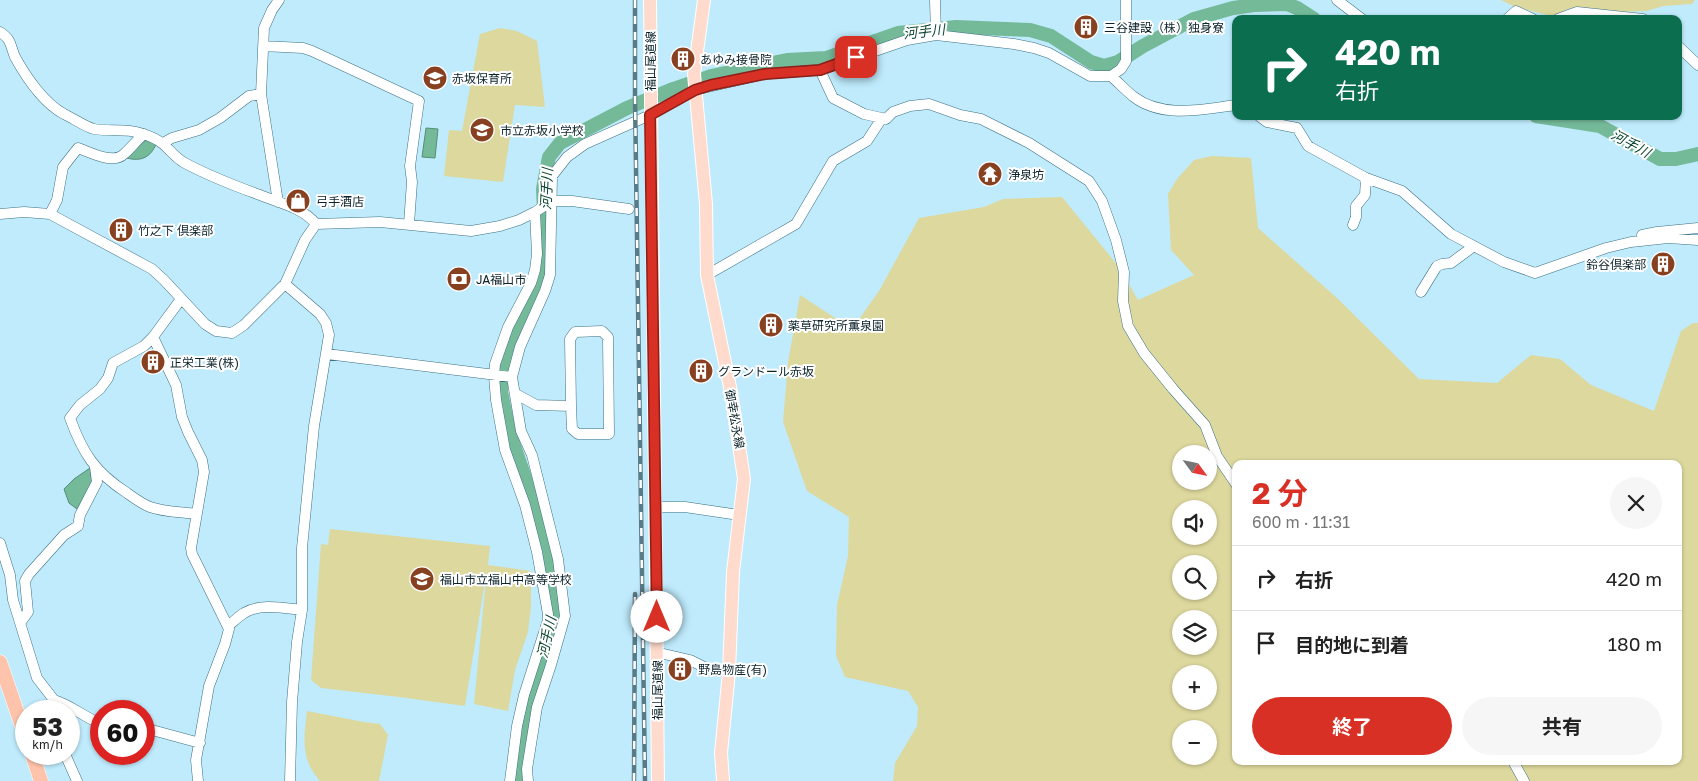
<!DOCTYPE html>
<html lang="ja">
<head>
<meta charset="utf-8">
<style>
	:root { --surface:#fff; --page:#f6f6f6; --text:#222; --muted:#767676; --line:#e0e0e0; --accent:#d93025 }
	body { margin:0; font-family:"Golos Text","Noto Sans JP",sans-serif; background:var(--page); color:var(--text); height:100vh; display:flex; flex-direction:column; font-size:19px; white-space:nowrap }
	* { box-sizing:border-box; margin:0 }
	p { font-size:16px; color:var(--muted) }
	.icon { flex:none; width:28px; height:28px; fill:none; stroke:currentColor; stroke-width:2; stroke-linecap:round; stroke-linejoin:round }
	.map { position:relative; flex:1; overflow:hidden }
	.side { position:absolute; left:1232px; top:460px; width:450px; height:305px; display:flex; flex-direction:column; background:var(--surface); border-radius:10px; box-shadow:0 1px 4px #0004 }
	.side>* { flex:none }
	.hud { position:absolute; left:1232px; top:15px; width:450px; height:105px; border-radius:10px; box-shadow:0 1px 4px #0004; background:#0b6e4f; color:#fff; overflow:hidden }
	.needle { width:32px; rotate:123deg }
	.tools { position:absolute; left:1172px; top:445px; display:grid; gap:10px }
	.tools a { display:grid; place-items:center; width:45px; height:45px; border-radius:50%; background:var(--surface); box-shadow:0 1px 4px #0004; font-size:25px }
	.speed { position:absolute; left:15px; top:700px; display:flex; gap:10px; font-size:25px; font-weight:700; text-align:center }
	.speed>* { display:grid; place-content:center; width:65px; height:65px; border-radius:50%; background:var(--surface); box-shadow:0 1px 4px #0004; line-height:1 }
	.speed small { font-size:12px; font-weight:400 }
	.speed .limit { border:8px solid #d22; background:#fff; color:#111 }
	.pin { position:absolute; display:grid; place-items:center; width:42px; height:42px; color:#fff; margin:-21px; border-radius:10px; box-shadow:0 2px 8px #0006 }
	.me { position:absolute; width:55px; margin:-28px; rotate:0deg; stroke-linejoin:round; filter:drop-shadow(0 0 4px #0008) }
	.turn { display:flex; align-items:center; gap:18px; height:105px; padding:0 20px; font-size:22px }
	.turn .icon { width:65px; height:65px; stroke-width:2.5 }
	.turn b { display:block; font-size:35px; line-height:42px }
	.round { display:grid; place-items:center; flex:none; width:52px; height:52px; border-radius:26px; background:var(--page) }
	.head { display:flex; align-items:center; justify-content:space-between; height:85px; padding:0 20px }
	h1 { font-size:30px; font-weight:700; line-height:38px; color:var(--accent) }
	.button { display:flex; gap:10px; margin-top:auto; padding:10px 20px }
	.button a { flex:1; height:58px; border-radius:30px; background:var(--accent); color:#fff; font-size:20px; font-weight:700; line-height:58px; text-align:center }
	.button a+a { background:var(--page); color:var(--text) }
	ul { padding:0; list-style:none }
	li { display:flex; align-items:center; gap:15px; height:65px; padding:0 20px; border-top:1px solid var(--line) }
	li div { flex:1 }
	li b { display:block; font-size:19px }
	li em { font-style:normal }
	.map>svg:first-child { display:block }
</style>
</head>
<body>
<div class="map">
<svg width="1698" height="781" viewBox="0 0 1698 781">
	<rect width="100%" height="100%" fill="#bfebfc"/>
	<!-- green -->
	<path fill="#ddd89d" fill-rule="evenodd" d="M1501 0H1695L1692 4 1663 6 1647 11 1614 12 1572 8 1551 16 1513 6Z
		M500 28 517 31 537 41 545 107 515 105 503 182 444 176 449 130 462 131 480 34Z
		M1212 156 1251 158 1258 228 1337 298 1419 379 1497 383 1531 355 1560 359 1591 385 1654 411 1681 331 1693 323H1698V781H893L895 763 917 726 918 707 908 691 845 677 836 656 837 605 848 556 849 517 807 491 783 422 788 362 800 295 852 329 879 291 919 218 984 207 1003 199 1062 197 1119 267 1138 300 1194 275 1171 250 1168 194 1177 179 1194 160ZM1181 454H1209V481H1181ZM1236 464H1679V761H1236ZM1181 509H1209V536H1181ZM1181 564H1209V591H1181ZM1181 619H1209V646H1181ZM1181 674H1209V701H1181ZM1181 729H1209V756H1181Z
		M330 529 490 546 488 565 531 571V607L528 632 515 670 508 711 474 704 487 569 465 706 399 697 321 688 311 680 321 544 328 545Z
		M307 711 364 722 380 724 388 735 379 781H320C300 759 304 737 307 711Z"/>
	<!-- water -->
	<path fill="#74ba99" stroke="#558d78" d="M426 128 438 129 435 158 422 157Z
		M148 139 156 144C151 157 141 162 127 158L132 147Z
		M90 468 92 483 77 509 69 503 64 489 74 479Z"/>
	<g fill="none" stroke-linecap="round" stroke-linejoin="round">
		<!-- river -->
		<path stroke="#74ba99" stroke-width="14" d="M1536 116 1600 126 1660 159H1676L1698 154
			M517 781 516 768 526 715 553 618 552 591 536 510 509 431 501 392 502 369 512 339 535 297 543 275 546 255 543 189 549 157 560 143 627 108 673 89 711 76 787 60 826 58 898 33 956 27 1030 30 1051 36 1091 62 1104 66 1118 62 1143 46 1194 19 1233 8 1254 5 1287 4 1297 8 1314 19"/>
		<defs>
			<path id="minor" d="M935 0 936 35
				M1337 0 1362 19
				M1507 19 1516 11 1533 19
				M1558 19 1577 12 1643 19
				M0 32C12 40 10 45 15 57 26 77 44 103 64 114 73 118 85 127 94 129 109 132 125 128 140 133 147 135 157 139 163 144 170 150 175 157 183 162 205 174 235 186 260 195 279 203 302 207 316 224
				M263 46 303 48 312 51 419 101 410 166 412 182 409 224
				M1679 47 1698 65
				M820 70 833 98 864 114 886 119 893 112 910 106 929 104 960 115 981 119 1029 143 1089 181 1102 201 1116 240 1124 272 1123 301 1128 326 1144 353 1173 389 1205 425 1217 456 1236 484
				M1111 76 1121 69 1126 61V0
				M1259 116 1267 122 1297 128 1308 146 1366 178 1402 191 1451 234 1504 262 1535 273 1606 248 1631 242 1668 238 1698 240
				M163 143 172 138 199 130 220 118 249 96 261 94
				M278 202 261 94 264 28 272 10 279 0
				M0 214 24 212 50 214 152 269 164 280 205 324 216 331 232 333 244 325 285 284 305 240 316 224 380 222 471 231 500 226 519 220 535 212 552 201H572L629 209
				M50 214 57 200 63 167 78 148C90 152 113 165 124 154 131 148 136 141 144 134
				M1353 225 1356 217V206L1365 195 1366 178
				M1642 235 1657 232 1698 228
				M707 275 796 224 833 161 867 141 882 118
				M285 284 320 314 326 323 329 335 314 426 302 548V610L297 642 292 702 290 781
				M1421 292 1437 266 1442 264 1451 263 1474 246
				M181 299 153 337 176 385 182 417 188 432 202 460 204 472 191 548 192 554 229 629 225 644 209 686 196 760 198 781
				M153 337 144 346 113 363 108 378 100 389 80 405 70 418C83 454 95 472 127 493 134 498 142 504 150 507 164 512 181 512 196 514
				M327 354 512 377
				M516 394 536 405 571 406 570 339 575 332 602 331 608 337 609 434H578L572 429 571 406
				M656 507H685L739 515
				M0 543 10 575 13 600 37 678 54 700 53 711
				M20 623 28 612 25 581 29 574 64 535 78 526 80 515 97 482 95 467
				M228 626C233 622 238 617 244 613 260 603 284 608 302 610
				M657 654H664L690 660 710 670 729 672
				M54 700C71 705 84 717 101 724
				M144 730H152L200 743
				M65 754 77 781
				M1513 761 1524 781
				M510 781 517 726 524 695 548 620V614L537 552 525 505 505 450 496 400 494 376 495 364 508 327 531 283 535 270 537 254 535 212
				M528 781 527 769 537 707 551 665 565 616 558 559 532 455 521 431 512 377 520 347 545 291 550 275 552 176 567 157 585 144 650 115 695 90 765 74 820 70 907 40 936 35 1014 44 1034 48 1049 53 1090 76H1111C1119 83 1126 91 1134 97 1163 119 1204 109 1236 105"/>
			<path id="major" d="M650 0 658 781
				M704 0 694 74 706 204 707 275 731 392 744 479 733 572 729 672 721 753 723 781"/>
			<path id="highway" d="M0 662 26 738
				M32 754 41 781"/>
		</defs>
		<!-- minor casing -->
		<use href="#minor" stroke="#3b7184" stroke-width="11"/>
		<!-- major casing -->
		<use href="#major" stroke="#fff" stroke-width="14"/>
		<!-- highway casing -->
		<use href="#highway" stroke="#fff" stroke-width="15"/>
		<!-- minor -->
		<use href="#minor" stroke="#fff" stroke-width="10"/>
		<!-- major -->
		<use href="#major" stroke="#fedbcd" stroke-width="12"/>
		<!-- highway -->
		<use href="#highway" stroke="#fec3ab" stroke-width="14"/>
		<defs>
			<path id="rail" d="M635 0V99L645 781
				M634 781 635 594"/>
		</defs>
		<!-- rail casing -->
		<use href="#rail" stroke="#5a7a86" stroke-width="4.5"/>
		<!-- rail -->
		<use href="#rail" stroke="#fff" stroke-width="2.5" stroke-dasharray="8" stroke-linecap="butt"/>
	</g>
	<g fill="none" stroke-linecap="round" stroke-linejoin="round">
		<defs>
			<path id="route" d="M657 617 650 115 695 90 711 85 765 74 820 70 856 57"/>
		</defs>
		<!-- route casing -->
		<use href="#route" stroke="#8d1f18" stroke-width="12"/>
		<!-- route -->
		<use href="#route" stroke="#d93025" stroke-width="9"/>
	</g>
	<!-- icons -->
	<defs>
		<symbol id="building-disc" viewBox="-11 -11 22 22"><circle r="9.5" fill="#884120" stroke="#fff"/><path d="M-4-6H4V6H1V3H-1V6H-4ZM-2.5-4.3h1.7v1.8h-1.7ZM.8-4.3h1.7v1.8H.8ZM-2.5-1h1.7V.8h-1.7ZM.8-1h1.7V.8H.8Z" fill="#fff"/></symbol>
		<symbol id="school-disc" viewBox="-11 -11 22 22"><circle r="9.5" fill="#884120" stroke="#fff"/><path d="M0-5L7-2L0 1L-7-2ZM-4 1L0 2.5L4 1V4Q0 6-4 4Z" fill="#fff"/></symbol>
		<symbol id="temple-disc" viewBox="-11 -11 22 22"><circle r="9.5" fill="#884120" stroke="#fff"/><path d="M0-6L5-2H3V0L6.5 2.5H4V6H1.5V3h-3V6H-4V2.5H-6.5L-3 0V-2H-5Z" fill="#fff"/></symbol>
		<symbol id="shop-disc" viewBox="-11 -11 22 22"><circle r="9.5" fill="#884120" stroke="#fff"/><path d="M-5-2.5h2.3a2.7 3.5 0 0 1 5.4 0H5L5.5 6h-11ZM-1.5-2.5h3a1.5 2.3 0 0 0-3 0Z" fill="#fff"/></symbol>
		<symbol id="bank-disc" viewBox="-11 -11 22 22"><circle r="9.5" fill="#884120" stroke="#fff"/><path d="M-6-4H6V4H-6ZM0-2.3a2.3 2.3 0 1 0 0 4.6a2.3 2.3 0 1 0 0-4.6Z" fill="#fff"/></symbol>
	</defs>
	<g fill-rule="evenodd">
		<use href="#building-disc" x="1072" y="13" width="28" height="28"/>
		<use href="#building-disc" x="669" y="45" width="28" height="28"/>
		<use href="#school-disc" x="421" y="64" width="28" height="28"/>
		<use href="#school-disc" x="468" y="116" width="28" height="28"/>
		<use href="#temple-disc" x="976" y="160" width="28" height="28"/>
		<use href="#shop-disc" x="284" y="187" width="28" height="28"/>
		<use href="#building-disc" x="107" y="216" width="28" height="28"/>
		<use href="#building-disc" x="1649" y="250" width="28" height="28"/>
		<use href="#bank-disc" x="445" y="265" width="28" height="28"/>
		<use href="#building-disc" x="757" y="311" width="28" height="28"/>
		<use href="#building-disc" x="139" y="348" width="28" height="28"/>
		<use href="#building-disc" x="687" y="357" width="28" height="28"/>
		<use href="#school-disc" x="408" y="565" width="28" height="28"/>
		<use href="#building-disc" x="666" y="655" width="28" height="28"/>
	</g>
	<g text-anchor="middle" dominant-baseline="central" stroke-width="4" stroke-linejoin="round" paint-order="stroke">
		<!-- poi labels -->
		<g font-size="12" fill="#0c232b" stroke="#fff" text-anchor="start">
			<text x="1104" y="27">三谷建設（株）独身寮</text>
			<text x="700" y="59">あゆみ接骨院</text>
			<text x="452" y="78">赤坂保育所</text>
			<text x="500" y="130">市立赤坂小学校</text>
			<text x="1008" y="174">浄泉坊</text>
			<text x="316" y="201">弓手酒店</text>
			<text x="138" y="230">竹之下 倶楽部</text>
			<text x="1646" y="264" text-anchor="end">鈴谷倶楽部</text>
			<text x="476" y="279">JA福山市</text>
			<text x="788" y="325">薬草研究所薫泉園</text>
			<text x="170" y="362">正栄工業(株)</text>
			<text x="718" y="371">グランドール赤坂</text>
			<text x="440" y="579">福山市立福山中高等学校</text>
			<text x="698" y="669">野島物産(有)</text>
		</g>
		<!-- street labels -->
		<g font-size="12" fill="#0c232b" stroke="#fff">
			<text transform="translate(650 61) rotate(-90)">福山尾道線</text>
			<text transform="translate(735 419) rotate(80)">御幸松永線</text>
			<text transform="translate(657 690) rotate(-90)">福山尾道線</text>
		</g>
		<!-- water labels -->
		<g font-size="14" font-style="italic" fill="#0f4933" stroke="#fff">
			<text transform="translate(924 31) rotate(-6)">河手川</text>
			<text transform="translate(1631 143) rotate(29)">河手川</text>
			<text transform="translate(546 189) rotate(-87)">河手川</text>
			<text transform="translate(546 637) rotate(-77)">河手川</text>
		</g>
	</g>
</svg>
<div class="tools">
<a><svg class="needle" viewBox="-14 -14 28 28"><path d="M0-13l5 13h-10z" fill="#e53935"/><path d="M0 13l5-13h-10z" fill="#767676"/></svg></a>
<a><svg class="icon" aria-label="sound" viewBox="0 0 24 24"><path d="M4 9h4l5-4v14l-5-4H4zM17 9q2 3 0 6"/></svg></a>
<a><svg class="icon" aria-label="search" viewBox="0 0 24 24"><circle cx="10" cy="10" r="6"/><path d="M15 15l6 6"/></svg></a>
<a><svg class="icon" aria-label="layers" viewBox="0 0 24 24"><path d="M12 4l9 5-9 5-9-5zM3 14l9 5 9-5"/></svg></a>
<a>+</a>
<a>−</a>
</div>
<div class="speed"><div>53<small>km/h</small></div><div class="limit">60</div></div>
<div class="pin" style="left:856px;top:57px;background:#d93025"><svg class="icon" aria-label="arrive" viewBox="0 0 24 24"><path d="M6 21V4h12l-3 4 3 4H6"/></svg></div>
<svg class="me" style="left:657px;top:617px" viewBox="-20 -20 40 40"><circle r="19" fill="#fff"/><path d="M0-13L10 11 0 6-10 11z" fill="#d93025"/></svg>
<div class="hud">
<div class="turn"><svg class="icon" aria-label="right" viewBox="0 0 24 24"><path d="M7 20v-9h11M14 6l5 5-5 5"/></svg><div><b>420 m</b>右折</div></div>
</div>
<section class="side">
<div class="head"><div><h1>2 分</h1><p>600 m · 11:31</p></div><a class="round"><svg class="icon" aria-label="close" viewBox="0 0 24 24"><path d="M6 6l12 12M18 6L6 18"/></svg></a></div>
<ul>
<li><svg class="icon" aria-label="right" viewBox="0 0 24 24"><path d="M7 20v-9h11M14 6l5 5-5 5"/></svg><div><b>右折</b></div><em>420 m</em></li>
<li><svg class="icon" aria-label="arrive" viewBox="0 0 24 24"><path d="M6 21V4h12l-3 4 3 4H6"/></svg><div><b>目的地に到着</b></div><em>180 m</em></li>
</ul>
<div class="button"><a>終了</a><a>共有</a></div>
</section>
</div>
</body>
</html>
